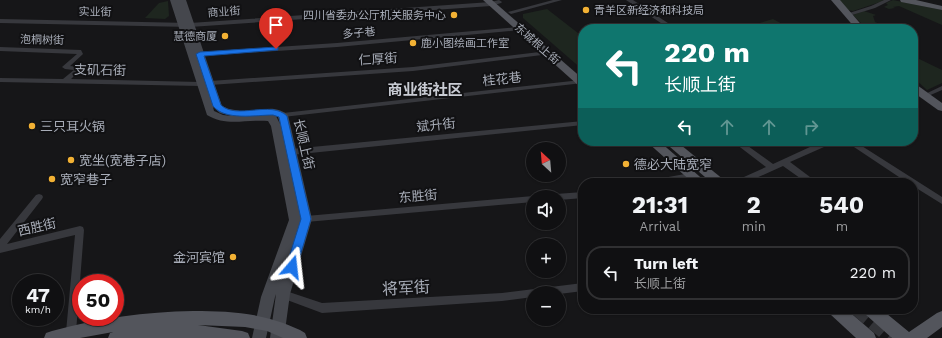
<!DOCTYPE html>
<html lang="en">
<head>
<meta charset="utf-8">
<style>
	:root { --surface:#101012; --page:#1e1e20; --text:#f1f3f6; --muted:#9c9d9f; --line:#303032 }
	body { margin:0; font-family:"Work Sans","Noto Sans SC",sans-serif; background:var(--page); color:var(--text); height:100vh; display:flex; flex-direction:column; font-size:15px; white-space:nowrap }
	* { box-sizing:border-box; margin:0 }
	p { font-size:13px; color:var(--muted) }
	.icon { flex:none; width:22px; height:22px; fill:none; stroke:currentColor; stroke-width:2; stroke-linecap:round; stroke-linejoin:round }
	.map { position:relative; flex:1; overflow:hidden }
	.sheet { position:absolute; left:578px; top:178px; width:340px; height:136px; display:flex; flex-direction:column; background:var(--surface); border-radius:16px; box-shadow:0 1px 3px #0004,0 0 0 1px var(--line) }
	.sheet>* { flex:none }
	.guide { position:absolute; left:578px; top:24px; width:340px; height:122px; border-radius:16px; box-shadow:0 1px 3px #0004,0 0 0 1px var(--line); background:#0f766e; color:#fff; overflow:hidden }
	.needle { width:26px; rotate:334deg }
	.tools { position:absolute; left:526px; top:142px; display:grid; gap:8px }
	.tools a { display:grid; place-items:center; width:40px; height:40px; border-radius:50%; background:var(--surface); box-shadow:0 1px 3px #0004,0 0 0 1px var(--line); font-size:20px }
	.speed { position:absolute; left:12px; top:274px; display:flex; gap:8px; font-size:20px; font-weight:700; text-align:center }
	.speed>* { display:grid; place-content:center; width:52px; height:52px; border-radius:50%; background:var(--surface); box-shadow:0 1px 3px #0004,0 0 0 1px var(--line); line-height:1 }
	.speed small { font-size:10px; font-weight:400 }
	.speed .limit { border:6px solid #d22; background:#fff; color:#111 }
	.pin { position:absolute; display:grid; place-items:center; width:34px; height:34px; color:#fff; margin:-41px -17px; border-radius:50% 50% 50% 0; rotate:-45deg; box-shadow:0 0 4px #0007 }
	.pin .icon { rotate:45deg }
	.me { position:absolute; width:44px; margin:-22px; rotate:17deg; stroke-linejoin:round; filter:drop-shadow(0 0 3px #0008) }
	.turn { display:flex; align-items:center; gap:14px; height:84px; padding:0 20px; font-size:18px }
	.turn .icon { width:52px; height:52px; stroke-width:2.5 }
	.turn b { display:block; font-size:28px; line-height:34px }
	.lanes { display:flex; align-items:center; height:38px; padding:0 20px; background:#0003; justify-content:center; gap:20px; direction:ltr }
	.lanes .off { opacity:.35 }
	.eta { display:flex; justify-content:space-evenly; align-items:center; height:68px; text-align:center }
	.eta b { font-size:24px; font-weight:700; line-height:28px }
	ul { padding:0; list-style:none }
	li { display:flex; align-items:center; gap:12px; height:54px; margin:0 8px 6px; padding:0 12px; border:2px solid var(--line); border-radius:16px }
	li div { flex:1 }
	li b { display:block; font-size:15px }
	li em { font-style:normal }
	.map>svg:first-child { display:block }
	.green { fill:#1e261f }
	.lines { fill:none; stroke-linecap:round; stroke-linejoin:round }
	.primary-tunnel { stroke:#333438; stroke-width:14; stroke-dasharray:14 7; stroke-linecap:butt }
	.minor { fill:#37383d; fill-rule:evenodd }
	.tertiary { fill:#37383d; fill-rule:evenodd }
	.secondary { fill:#45474d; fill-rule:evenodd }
	.primary { fill:#53555c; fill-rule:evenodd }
	.route { fill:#1a73e8; stroke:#114b97 }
	.poi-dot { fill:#f2b134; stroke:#111113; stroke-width:1.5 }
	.labels { text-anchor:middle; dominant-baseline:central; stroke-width:4; stroke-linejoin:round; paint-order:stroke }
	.far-poi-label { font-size:11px; fill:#a8adb8; stroke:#111113; text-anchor:start }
	.far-street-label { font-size:11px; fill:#a8adb8; stroke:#111113 }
	.street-label { font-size:13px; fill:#a8adb8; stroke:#111113 }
	.poi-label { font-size:13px; fill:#a8adb8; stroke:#111113; text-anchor:start }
	.quarter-label { font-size:15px; font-weight:bold; fill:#c9ccd4; stroke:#111113 }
	.near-street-label { font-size:16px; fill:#a8adb8; stroke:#111113 }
</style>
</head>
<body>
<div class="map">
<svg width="942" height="338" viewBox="0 0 942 338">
	<rect width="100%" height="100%" fill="#161618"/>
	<g class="green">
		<polygon points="837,0 882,0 883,1 853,11 848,10"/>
		<polygon points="893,0 942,10 942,25 899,6 893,7 895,8 889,9 884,7 888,5 886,3"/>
		<polygon points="168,1 169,16 165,19 145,18 159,3"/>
		<polygon points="547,9 583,37 583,70 523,18 523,14"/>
		<polygon points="864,11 876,15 873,16 875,22 891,29 867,29 853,15"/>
		<path d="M 773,19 L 786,26 C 775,30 759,32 749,26 Z"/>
		<polygon points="913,56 942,70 942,83 927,90 913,77"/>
	</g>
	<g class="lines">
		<polyline class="primary-tunnel" points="857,309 891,338"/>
		<g class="minor">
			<polygon points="499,0 502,2 501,3 491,6 190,27 187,25 190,23 491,2"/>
			<polygon points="553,0 562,0 511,14 508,12"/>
			<polygon points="626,0 633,0 677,29 670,29"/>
			<polygon points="884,0 891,0 875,8 849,16 846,14 871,6"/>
			<polygon points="519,27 521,28 521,30 337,47 200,56 197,54 200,52 337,43"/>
			<polygon points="0,47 81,50 83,54 70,66 78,67 80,70 71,79 200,82 203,84 200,86 0,82 0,78 63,79 74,70 65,69 62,67 77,54 0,51"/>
			<polygon points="548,51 551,53 550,54 413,71 210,85 207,83 210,81 413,67"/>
			<polygon points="581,80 583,81 583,83 283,117 279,115 283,113"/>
			<polygon points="942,86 942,90 926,97 924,98 921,96"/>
			<polygon points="583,121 583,125 291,155 287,152 291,149"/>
			<polygon points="732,141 741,141 773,164 823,141 834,141 833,143 790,162 814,180 815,183 807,183 783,166 745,183 734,183 735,181 766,167"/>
			<polygon points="845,141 854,141 942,197 942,204 913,186 913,183 908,183"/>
			<polygon points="685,174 688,175 689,177 688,179 668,183 648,183 649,181 652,180"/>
			<polygon points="583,192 583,198 559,200 559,197 552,197 553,195 556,194"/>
			<polygon points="39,194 42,195 43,197 42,199 7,244 80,226 83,227 84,230 76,332 75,335 71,337 67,335 66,332 75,235 0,253 0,239 36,195"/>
			<polygon points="533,196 536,197 533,197 533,202 306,222 303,221 302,219 303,217 306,216"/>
			<polygon points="583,283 583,291 559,294 559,293 533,293 533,297 502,301 322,313 279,297 278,294 279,291 283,290 322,303 502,293"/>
		</g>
		<polygon class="tertiary" points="0,19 190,23 194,25 190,27 0,23"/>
		<path class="secondary" d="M 170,0 L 178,0 L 198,63 L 178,0 L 186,0 L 222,106 L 229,109 L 241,111 L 243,113 L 239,116 L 262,114 L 260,112 C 266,106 282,109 288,115 L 312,219 L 290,294 L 284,338 L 270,338 L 276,294 L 280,282 L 275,297 L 266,338 L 252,338 L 261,297 L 289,220 L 271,126 L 268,121 C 247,119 226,127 207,115 ZM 213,107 L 220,113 L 232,116 L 223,115 L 214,111 ZM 276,116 L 278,117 L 280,124 Z"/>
		<g class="primary">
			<polygon points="483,0 492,0 583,79 583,87 579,86"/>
			<polygon points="831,0 840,0 865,29 856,29"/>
			<polygon points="900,0 916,0 942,6 942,10 901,2"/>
			<polygon points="913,84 917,85 942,103 942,111 938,110 913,92"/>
			<polygon points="646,141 659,141 707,183 693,183"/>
			<polygon points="663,141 676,141 724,180 726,183 712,183"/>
			<polygon points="827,309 846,309 874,333 876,338 856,338 830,314"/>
			<polygon points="862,309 881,309 909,332 937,313 942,311 942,327 927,338 892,338 865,314"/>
			<path d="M 193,311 C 232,311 264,313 300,330 L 305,333 L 307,338 L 283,338 L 267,331 L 245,327 L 198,325 L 242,331 L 248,333 L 250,338 L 108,338 L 110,333 L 113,332 L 80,338 L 44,338 L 46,333 L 52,331 C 99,318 145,312 193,311 Z"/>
		</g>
	</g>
	<path class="route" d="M 276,47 L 278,47 L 278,50 L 204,56 L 221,105 C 236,120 271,100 287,116 L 311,219 L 297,267 L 296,270 L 292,271 L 288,270 L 286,267 L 301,219 L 279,117 L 273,115 C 256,115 225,121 213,106 L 196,54 L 200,52 Z"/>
	<g class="poi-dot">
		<circle cx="586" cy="10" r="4"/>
		<circle cx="454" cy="15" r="4"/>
		<circle cx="225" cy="36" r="4"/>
		<circle cx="413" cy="43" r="4"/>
		<circle cx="32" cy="126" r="4"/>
		<circle cx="71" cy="160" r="4"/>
		<circle cx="626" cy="164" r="4"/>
		<circle cx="52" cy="179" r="4"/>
		<circle cx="233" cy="257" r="4"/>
	</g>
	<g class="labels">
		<g class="far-poi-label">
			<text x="594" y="10">青羊区新经济和科技局</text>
			<text x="446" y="15" text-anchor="end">四川省委办公厅机关服务中心</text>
			<text x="217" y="36" text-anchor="end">慧德商厦</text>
			<text x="421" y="43">鹿小图绘画工作室</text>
		</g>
		<g class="far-street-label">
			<text transform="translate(95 12) rotate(1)">实业街</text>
			<text transform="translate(224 12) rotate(-4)">商业街</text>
			<text transform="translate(359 33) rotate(-5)">多子巷</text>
			<text transform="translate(42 40) rotate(1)">泡桐树街</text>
			<text transform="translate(537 44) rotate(41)">东城根上街</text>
		</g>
		<g class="street-label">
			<text transform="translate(378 59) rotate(-4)">仁厚街</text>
			<text transform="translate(100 70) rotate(1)">支矶石街</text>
			<text transform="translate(502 79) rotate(-6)">桂花巷</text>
			<text transform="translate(436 125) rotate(-6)">斌升街</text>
			<text transform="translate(304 144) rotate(77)">长顺上街</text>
			<text transform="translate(418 196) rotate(-5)">东胜街</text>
			<text transform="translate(37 227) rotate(-13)">西胜街</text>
		</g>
		<g class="poi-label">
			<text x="40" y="126">三只耳火锅</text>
			<text x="79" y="160">宽坐(宽巷子店)</text>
			<text x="634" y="164">德必大陆宽窄</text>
			<text x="60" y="179">宽窄巷子</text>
			<text x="225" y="257" text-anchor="end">金河宾馆</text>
		</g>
		<g class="quarter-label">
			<text x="425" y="90">商业街社区</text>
		</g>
		<g class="near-street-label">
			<text transform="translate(406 288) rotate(-3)">将军街</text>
		</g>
	</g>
</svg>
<div class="tools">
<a><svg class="needle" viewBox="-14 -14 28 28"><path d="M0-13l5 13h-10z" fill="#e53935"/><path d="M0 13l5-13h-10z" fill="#9c9d9f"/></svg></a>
<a><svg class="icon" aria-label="sound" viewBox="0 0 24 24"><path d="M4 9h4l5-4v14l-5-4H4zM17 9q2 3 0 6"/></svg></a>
<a>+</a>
<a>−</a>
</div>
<div class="speed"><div>47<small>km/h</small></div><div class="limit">50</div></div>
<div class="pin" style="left:276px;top:49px;background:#d93025"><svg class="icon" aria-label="arrive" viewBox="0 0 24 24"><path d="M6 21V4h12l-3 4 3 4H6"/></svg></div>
<svg class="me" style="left:292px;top:267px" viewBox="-20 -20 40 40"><path d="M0-17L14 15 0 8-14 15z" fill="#1a73e8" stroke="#fff" stroke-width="4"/></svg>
<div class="guide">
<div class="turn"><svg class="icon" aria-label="left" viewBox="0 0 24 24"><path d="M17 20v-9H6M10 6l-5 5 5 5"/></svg><div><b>220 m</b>长顺上街</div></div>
<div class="lanes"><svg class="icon" aria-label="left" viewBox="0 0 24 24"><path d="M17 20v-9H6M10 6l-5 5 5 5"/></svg><svg class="icon off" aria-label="ahead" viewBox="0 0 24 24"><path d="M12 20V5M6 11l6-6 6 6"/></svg><svg class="icon off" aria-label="ahead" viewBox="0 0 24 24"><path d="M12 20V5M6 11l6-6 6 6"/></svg><svg class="icon off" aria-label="right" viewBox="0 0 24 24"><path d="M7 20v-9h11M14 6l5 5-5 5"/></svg></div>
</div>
<section class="sheet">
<div class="eta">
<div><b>21:31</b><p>Arrival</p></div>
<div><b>2</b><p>min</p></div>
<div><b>540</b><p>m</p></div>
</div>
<ul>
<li><svg class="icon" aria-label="left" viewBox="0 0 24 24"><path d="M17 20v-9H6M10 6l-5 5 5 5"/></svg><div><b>Turn left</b><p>长顺上街</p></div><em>220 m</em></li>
</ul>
</section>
</div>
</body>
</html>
